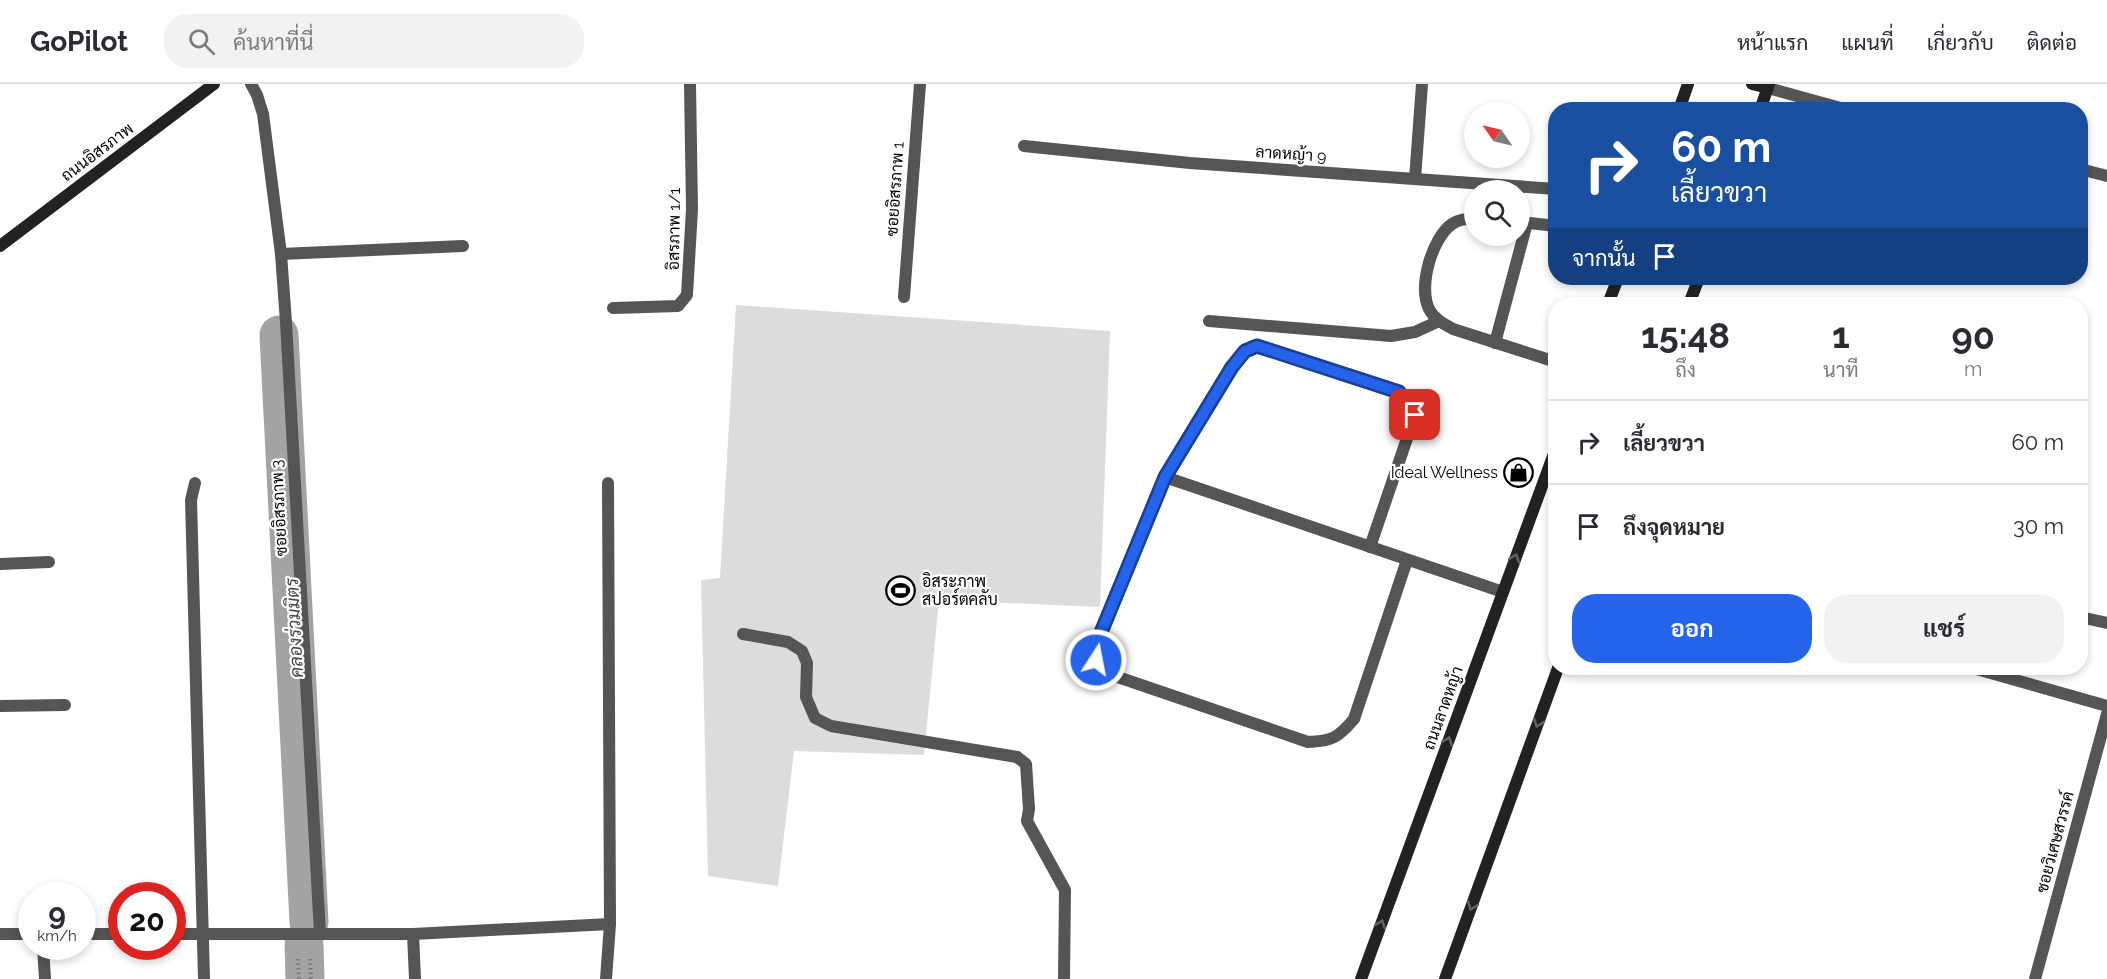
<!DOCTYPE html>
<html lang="th">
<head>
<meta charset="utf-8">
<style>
	:root { --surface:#fff; --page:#f2f2f3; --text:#2b2b33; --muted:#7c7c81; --line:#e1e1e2; --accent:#2563eb }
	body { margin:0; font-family:Raleway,Sarabun,sans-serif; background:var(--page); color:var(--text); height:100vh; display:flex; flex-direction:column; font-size:22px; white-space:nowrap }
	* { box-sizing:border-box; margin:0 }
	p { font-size:20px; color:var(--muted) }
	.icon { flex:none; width:33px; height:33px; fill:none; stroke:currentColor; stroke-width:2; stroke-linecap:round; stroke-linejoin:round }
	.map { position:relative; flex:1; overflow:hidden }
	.side { position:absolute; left:1548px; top:213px; width:540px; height:378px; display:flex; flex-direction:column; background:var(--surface); border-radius:24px; box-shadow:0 3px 9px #0003 }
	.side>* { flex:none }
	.banner { position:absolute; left:1548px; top:18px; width:540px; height:183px; border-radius:24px; box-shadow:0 3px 9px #0003; background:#1a4fa0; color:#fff; overflow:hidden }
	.needle { width:39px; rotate:304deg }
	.buttons { position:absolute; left:1464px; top:18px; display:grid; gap:12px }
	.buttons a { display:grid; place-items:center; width:66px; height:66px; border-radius:50%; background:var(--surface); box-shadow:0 3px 9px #0003; font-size:30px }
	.speed { position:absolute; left:18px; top:798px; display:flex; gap:12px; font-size:30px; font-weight:700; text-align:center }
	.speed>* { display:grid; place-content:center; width:78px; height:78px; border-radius:50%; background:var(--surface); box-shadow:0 3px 9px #0003; line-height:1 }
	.speed small { font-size:15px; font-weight:400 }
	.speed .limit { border:9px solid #d22; background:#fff; color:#111 }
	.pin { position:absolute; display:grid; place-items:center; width:51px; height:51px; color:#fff; margin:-26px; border-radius:12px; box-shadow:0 3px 9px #0006 }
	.me { position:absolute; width:66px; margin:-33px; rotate:11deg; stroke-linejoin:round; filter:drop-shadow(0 0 4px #0008) }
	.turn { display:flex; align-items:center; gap:21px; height:126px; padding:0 24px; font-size:27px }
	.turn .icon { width:78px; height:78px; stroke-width:2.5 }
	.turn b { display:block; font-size:42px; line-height:51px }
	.then { display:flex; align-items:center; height:57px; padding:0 24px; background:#0003; gap:12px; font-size:22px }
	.eta { display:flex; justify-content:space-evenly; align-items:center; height:102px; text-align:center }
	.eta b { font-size:36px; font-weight:700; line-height:42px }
	.primary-button { display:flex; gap:12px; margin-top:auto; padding:12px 24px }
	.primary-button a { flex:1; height:69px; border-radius:24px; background:var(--accent); color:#fff; font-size:24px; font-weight:700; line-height:69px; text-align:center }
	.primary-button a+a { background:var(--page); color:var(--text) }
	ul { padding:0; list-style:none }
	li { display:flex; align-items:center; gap:18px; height:84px; padding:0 24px; border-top:2px solid var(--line) }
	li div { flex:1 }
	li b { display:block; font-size:22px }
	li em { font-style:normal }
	header { display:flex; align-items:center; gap:36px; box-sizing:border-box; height:84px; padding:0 30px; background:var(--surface); border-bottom:2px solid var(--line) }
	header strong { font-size:28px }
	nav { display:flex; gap:33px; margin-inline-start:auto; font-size:21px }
	.search { width:420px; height:54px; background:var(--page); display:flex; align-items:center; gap:15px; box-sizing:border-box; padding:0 21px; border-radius:24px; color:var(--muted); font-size:22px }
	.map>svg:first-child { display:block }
	.green { fill:#dcdcdc }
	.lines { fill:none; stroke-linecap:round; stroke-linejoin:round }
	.canal { stroke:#a3a3a3; stroke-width:39 }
	.path { stroke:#777; stroke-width:4; stroke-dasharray:1.5 3; stroke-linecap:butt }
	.service { stroke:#555; stroke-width:12 }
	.minor { stroke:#555; stroke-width:12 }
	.secondary { stroke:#222; stroke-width:12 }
	.oneway { stroke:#646464 }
	.route-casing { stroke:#184099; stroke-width:15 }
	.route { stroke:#2563eb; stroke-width:10 }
	.labels { text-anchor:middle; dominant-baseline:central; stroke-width:4.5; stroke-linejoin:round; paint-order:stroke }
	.street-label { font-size:16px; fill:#000; stroke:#fff }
	.poi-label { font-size:16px; fill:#000; stroke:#fff; text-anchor:end }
	.water-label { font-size:18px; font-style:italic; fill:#444; stroke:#fff }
</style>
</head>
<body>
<header>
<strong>GoPilot</strong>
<div class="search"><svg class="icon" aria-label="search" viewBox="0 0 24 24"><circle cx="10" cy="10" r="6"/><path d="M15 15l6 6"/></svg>ค้นหาที่นี่</div>
<nav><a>หน้าแรก</a><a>แผนที่</a><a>เกี่ยวกับ</a><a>ติดต่อ</a></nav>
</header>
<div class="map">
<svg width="2107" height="895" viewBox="0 0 2107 895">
	<rect width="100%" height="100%" fill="#fff"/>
	<polygon class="green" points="736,221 1110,247 1100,523 939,516 924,671 794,667 778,802 708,792 701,496 720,494"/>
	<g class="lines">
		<g class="canal">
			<polyline points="279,251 309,838"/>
			<polyline points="304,861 305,895"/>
		</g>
		<g class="path">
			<polyline points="298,875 299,895"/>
			<polyline points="310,875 311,895"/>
		</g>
		<g class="service">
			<path d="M 1474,135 C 1466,135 1459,135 1452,140 C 1432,154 1418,202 1429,225 C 1434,235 1444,240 1453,245 L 1556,278"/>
			<polyline points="1521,138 1556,142"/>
			<polyline points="1209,237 1391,252 1415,248 1439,237"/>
			<polyline points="1495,259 1527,139"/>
			<polyline points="1165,393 1503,508"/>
			<path d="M 1370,463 L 1415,331 L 1399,307 L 1257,262 L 1245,267 L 1232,283 L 1165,393 L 1096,563 L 1096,576 L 1106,589 L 1308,658 C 1332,657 1338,654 1354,635 L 1407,476"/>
			<polyline points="0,480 49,478"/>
			<polyline points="2080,533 2107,539"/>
			<polyline points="743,550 788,558 802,567 807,579 806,613 815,634 831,642 1017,673"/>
			<polyline points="0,622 65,621"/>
		</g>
		<g class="minor">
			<polyline points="251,0 257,11 263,30 281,170 286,238 320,849"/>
			<polyline points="1768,4 1848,26"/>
			<polyline points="1024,62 1190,79 1556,105"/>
			<polyline points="2080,85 2107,92"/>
			<polyline points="1415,95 1422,0"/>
			<polyline points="281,170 463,162"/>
			<polyline points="904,213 920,0"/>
			<polyline points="613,224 678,222 687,211 692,125 690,0"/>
			<polyline points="195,399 191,416 204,895"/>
			<polyline points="1973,584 2107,622"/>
			<polyline points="1017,673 1026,680 1029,725 1027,737 1065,806 1064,895"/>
			<polyline points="0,850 32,850"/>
			<polyline points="82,850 122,850"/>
			<polyline points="172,850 413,850 610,840"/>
			<polyline points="413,850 415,895"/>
			<polyline points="43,862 45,895"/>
			<polyline points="606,895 610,840 608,399"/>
			<polyline points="2035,895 2107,630"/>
		</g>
		<g class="secondary">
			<polyline points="1752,0 1768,4"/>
			<polyline points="1679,26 1688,0"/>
			<polyline points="1760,26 1769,0"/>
			<polyline points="0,162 214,0"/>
			<polyline points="1608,220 1618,194"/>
			<polyline points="1689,220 1699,194"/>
			<polyline points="1361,895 1556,364"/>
			<polyline points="1445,895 1558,584"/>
		</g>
	</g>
	<defs><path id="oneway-chevron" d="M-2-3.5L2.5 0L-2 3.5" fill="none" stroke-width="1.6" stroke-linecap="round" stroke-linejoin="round" transform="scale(1.5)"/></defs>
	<g class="oneway">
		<use href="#oneway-chevron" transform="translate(1515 474) rotate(-70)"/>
		<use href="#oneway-chevron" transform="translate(1538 639) rotate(110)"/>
		<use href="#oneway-chevron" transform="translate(1448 657) rotate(-70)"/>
		<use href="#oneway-chevron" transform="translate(1472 822) rotate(110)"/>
		<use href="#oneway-chevron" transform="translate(1381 840) rotate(-70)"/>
	</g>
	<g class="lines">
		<defs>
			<polyline id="route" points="1096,576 1095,563 1165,393 1232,283 1245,267 1257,262 1399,308 1415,331"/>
		</defs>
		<use href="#route" class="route-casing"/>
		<use href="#route" class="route"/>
	</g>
	<defs>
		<symbol id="shop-ring" viewBox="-11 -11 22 22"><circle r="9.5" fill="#fff" stroke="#000" stroke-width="1.5"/><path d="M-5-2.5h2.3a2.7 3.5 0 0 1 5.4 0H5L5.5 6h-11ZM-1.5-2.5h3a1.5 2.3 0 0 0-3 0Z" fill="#000"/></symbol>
		<symbol id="stadium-ring" viewBox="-11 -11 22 22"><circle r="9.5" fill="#fff" stroke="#000" stroke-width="1.5"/><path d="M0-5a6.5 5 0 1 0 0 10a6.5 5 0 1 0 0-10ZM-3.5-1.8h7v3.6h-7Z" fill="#000"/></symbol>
	</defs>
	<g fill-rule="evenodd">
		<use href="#shop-ring" x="1502" y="372" width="33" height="33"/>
		<use href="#stadium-ring" x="884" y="490" width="33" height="33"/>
	</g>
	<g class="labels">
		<g class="street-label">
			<text transform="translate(97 68) rotate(-37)">ถนนอิสรภาพ</text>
			<text transform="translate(1291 70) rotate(4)">ลาดหญ้า 9</text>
			<text transform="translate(895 105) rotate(-86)">ซอยอิสรภาพ 1</text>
			<text transform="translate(674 145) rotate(-89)">อิสรภาพ 1/1</text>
			<text transform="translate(279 424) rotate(-93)">ซอยอิสรภาพ 3</text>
			<text transform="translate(1443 624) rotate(-70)">ถนนลาดหญ้า</text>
			<text transform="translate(2055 758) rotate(-75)">ซอยวิเศษสวรรค์</text>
		</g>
		<g class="poi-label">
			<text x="1498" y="388">Ideal Wellness</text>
			<text x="922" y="497" text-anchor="start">อิสระภาพ<tspan x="922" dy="18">สปอร์ตคลับ</tspan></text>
		</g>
		<g class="water-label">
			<text transform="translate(294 544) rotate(-93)">คลองร่วมมิตร</text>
		</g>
	</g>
</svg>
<div class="buttons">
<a><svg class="needle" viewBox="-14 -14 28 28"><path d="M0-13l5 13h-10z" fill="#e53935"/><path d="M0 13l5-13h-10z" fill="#7c7c81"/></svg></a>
<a><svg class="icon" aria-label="search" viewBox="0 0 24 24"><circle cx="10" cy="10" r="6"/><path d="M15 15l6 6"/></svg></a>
</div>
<div class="speed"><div>9<small>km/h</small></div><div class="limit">20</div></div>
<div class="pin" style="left:1415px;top:331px;background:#d93025"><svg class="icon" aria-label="arrive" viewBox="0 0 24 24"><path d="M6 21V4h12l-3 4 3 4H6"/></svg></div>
<svg class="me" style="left:1096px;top:576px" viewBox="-20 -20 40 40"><circle r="17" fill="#2563eb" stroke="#fff" stroke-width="3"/><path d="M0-11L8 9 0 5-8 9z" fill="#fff"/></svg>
<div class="banner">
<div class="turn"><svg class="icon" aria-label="right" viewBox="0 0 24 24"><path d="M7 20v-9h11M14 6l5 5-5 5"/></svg><div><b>60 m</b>เลี้ยวขวา</div></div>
<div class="then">จากนั้น<svg class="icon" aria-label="arrive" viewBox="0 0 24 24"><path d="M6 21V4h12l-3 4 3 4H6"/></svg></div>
</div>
<section class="side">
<div class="eta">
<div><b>15:48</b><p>ถึง</p></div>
<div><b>1</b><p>นาที</p></div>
<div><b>90</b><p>m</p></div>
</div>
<ul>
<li><svg class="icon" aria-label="right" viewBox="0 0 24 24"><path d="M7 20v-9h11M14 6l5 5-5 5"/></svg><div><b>เลี้ยวขวา</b></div><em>60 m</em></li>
<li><svg class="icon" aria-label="arrive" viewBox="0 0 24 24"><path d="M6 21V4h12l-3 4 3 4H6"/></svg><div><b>ถึงจุดหมาย</b></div><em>30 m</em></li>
</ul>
<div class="primary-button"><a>ออก</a><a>แชร์</a></div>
</section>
</div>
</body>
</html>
